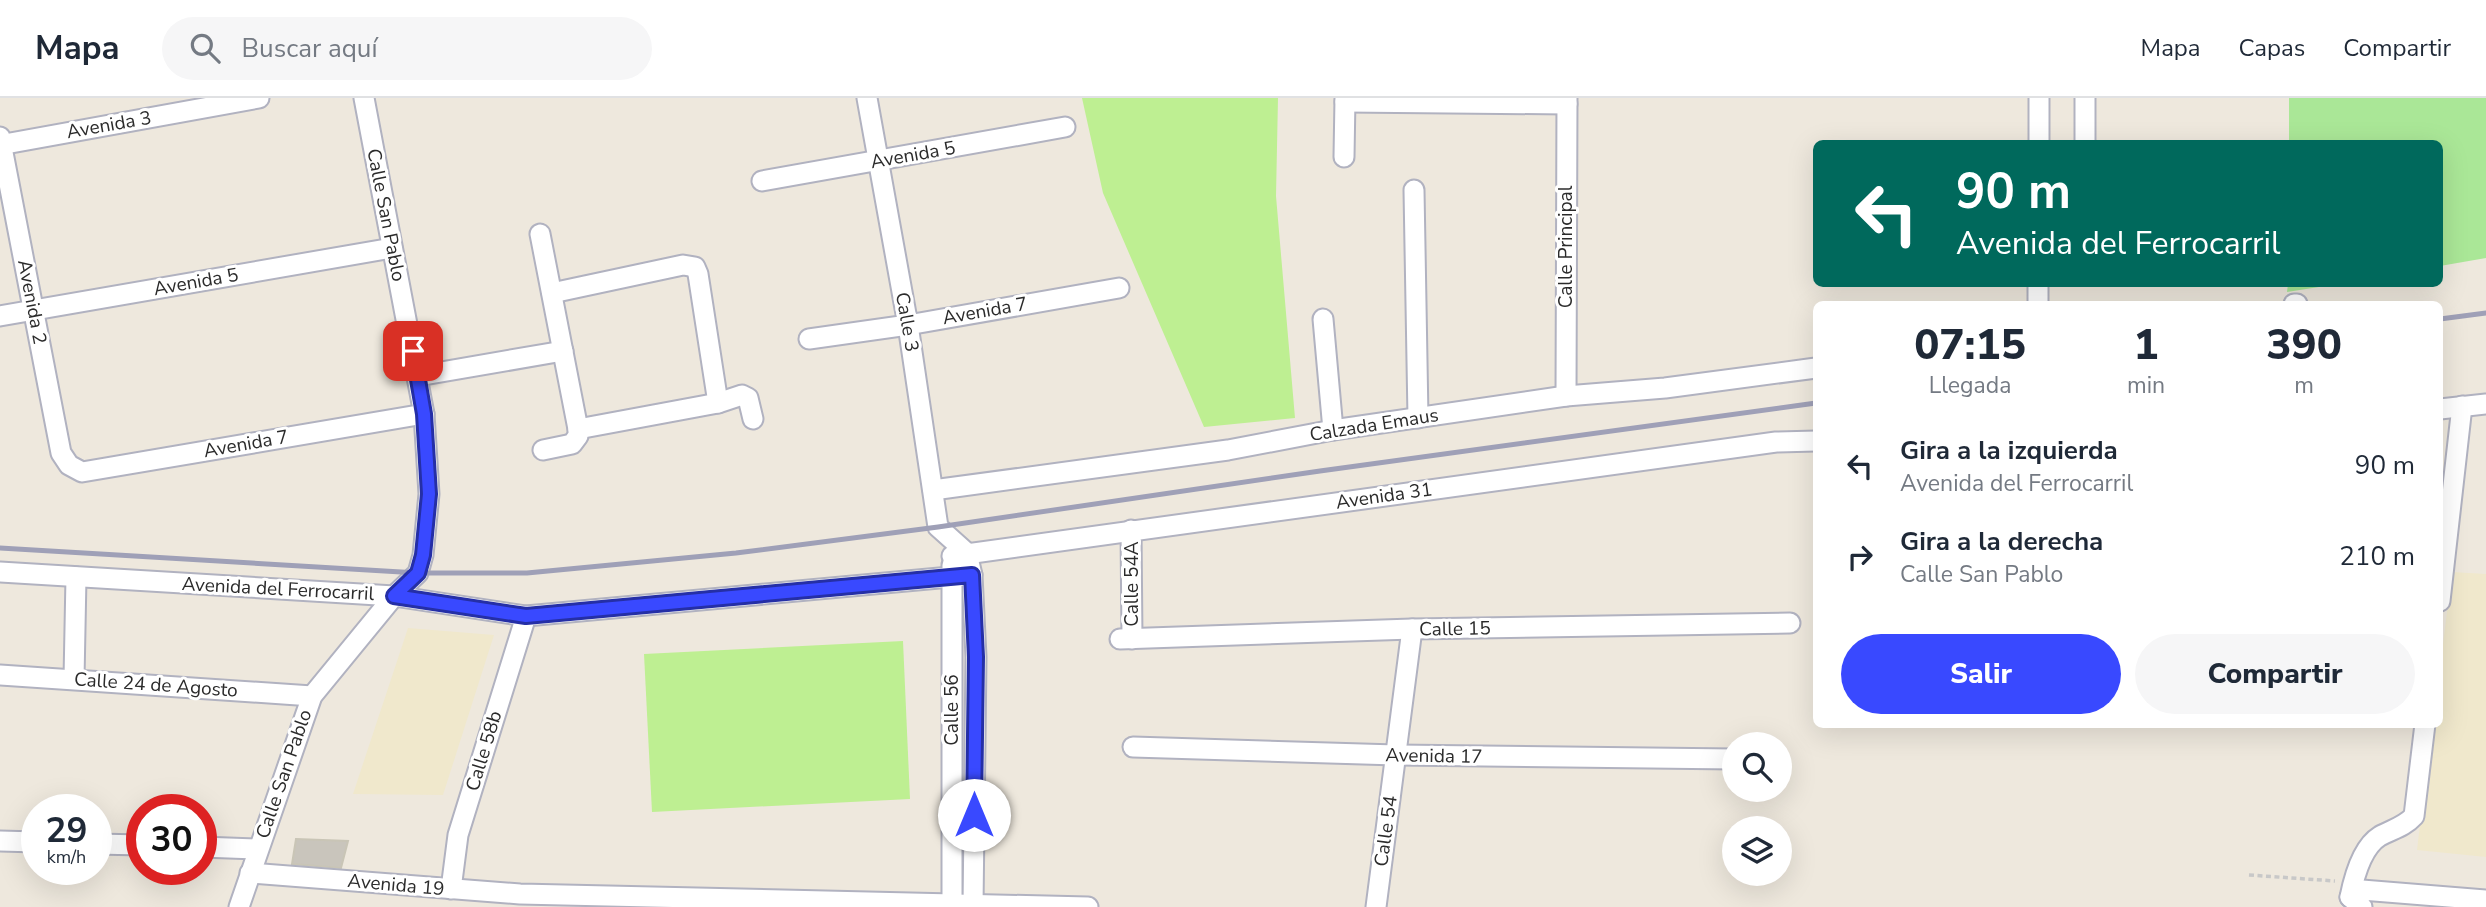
<!DOCTYPE html>
<html lang="es">
<head>
<meta charset="utf-8">
<style>
	:root { --surface:#fff; --page:#f6f6f7; --text:#1f2937; --muted:#747a83; --line:#e0e1e3; --accent:#3949ff }
	body { margin:0; font-family:"Nunito Sans",sans-serif; background:var(--page); color:var(--text); height:100vh; display:flex; flex-direction:column; font-size:26px; white-space:nowrap }
	* { box-sizing:border-box; margin:0 }
	p { font-size:23px; color:var(--muted) }
	.icon { flex:none; width:38px; height:38px; fill:none; stroke:currentColor; stroke-width:2; stroke-linecap:round; stroke-linejoin:round }
	.map { position:relative; flex:1; overflow:hidden }
	.sheet { position:absolute; left:1813px; top:203px; width:630px; height:427px; display:flex; flex-direction:column; background:var(--surface); border-radius:10px; box-shadow:0 7px 28px #0002 }
	.sheet>* { flex:none }
	.banner { position:absolute; left:1813px; top:42px; width:630px; height:147px; border-radius:10px; box-shadow:0 7px 28px #0002; background:#00695c; color:#fff; overflow:hidden }
	.controls { position:absolute; left:1722px; top:634px; display:grid; gap:14px }
	.controls a { display:grid; place-items:center; width:70px; height:70px; border-radius:50%; background:var(--surface); box-shadow:0 7px 28px #0002; font-size:35px }
	.speed { position:absolute; left:21px; top:696px; display:flex; gap:14px; font-size:35px; font-weight:700; text-align:center }
	.speed>* { display:grid; place-content:center; width:91px; height:91px; border-radius:50%; background:var(--surface); box-shadow:0 7px 28px #0002; line-height:1 }
	.speed small { font-size:18px; font-weight:400 }
	.speed .limit { border:10px solid #d22; background:#fff; color:#111 }
	.pin { position:absolute; display:grid; place-items:center; width:60px; height:60px; color:#fff; margin:-30px; border-radius:14px; box-shadow:0 4px 10px #0006 }
	.me { position:absolute; width:77px; margin:-38px; rotate:0deg; stroke-linejoin:round; filter:drop-shadow(0 0 5px #0008) }
	.turn { display:flex; align-items:center; gap:24px; height:147px; padding:0 28px; font-size:32px }
	.turn .icon { width:91px; height:91px; stroke-width:2.5 }
	.turn b { display:block; font-size:49px; line-height:60px }
	.eta { display:flex; justify-content:space-evenly; align-items:center; height:119px; text-align:center }
	.eta b { font-size:42px; font-weight:800; line-height:49px }
	.action { display:flex; gap:14px; margin-top:auto; padding:14px 28px }
	.action a { flex:1; height:80px; border-radius:42px; background:var(--accent); color:#fff; font-size:28px; font-weight:800; line-height:80px; text-align:center }
	.action a+a { background:var(--page); color:var(--text) }
	ul { padding:0; list-style:none }
	li { display:flex; align-items:center; gap:21px; height:91px; padding:0 28px }
	li div { flex:1 }
	li b { display:block; font-size:26px }
	li em { font-style:normal }
	header { display:flex; align-items:center; gap:42px; box-sizing:border-box; height:98px; padding:0 35px; background:var(--surface); border-bottom:2px solid var(--line) }
	header strong { font-size:33px }
	nav { display:flex; gap:38px; margin-inline-start:auto; font-size:24px }
	.search { width:490px; height:63px; background:var(--page); display:flex; align-items:center; gap:18px; box-sizing:border-box; padding:0 24px; border-radius:38px; color:var(--muted); font-size:26px }
	.map>svg:first-child { display:block }
	.education { fill:#f0e8cc }
	.green { fill:#aae797 }
	.pitch { fill:#beef92 }
	.building { fill:#c9c5bc; stroke:#c9c5b6; stroke-width:2 }
	.lines { fill:none; stroke-linecap:round; stroke-linejoin:round }
	.minor-casing { stroke:#b1b2c0; stroke-width:23 }
	.path { stroke:#c8c8c8; stroke-width:3.5; stroke-dasharray:5 3.5; stroke-linecap:butt }
	.minor { stroke:#fff; stroke-width:19 }
	.rail { stroke:#9fa0b7; stroke-width:5 }
	.route-casing { stroke:#252fa6; stroke-width:18 }
	.route { stroke:#3949ff; stroke-width:12 }
	.labels { text-anchor:middle; dominant-baseline:central; stroke-width:6; stroke-linejoin:round; paint-order:stroke }
	.street-label { font-size:19px; fill:#2b2b2b; stroke:#fff }
</style>
</head>
<body>
<header>
<strong>Mapa</strong>
<div class="search"><svg class="icon" aria-label="search" viewBox="0 0 24 24"><circle cx="10" cy="10" r="6"/><path d="M15 15l6 6"/></svg>Buscar aquí</div>
<nav><a>Mapa</a><a>Capas</a><a>Compartir</a></nav>
</header>
<div class="map">
<svg width="2486" height="809" viewBox="0 0 2486 809">
	<rect width="100%" height="100%" fill="#eee8dd"/>
	<g class="education">
		<polygon points="2452,474 2486,476 2486,759 2417,752 2432,627 2440,626 2440,570"/>
		<polygon points="408,530 494,537 443,697 353,696"/>
	</g>
	<g class="green">
		<polygon points="2289,0 2486,0 2486,160 2440,168 2440,46 2289,45"/>
		<polygon points="2288,186 2338,186 2287,194"/>
	</g>
	<g class="pitch">
		<polygon points="1082,0 1278,0 1276,98 1295,320 1204,329 1103,95"/>
		<polygon points="903,543 910,701 652,714 644,556"/>
	</g>
	<polygon class="building" points="296,741 348,743 341,770 292,766"/>
	<g class="lines">
		<defs>
			<g id="minor">
				<polyline points="867,0 908,227 938,429 967,455 972,477 976,559 973,809"/>
				<polyline points="1345,4 1567,6"/>
				<polyline points="0,39 61,355 69,367 82,374 424,316"/>
				<polyline points="2039,46 2039,0"/>
				<polyline points="2085,46 2085,0"/>
				<polyline points="0,47 259,0"/>
				<polyline points="1344,59 1345,0"/>
				<polyline points="762,83 1065,29"/>
				<polyline points="1414,92 1418,320"/>
				<polyline points="540,136 578,331 578,338 572,346 543,352"/>
				<polyline points="2038,186 2038,206"/>
				<polyline points="552,195 683,167 695,169 698,176 718,305"/>
				<polyline points="2294,206 2297,206"/>
				<polyline points="0,218 392,150"/>
				<polyline points="1323,221 1333,332"/>
				<polyline points="809,241 908,227 1119,190"/>
				<polyline points="418,278 563,253"/>
				<polyline points="1566,298 1567,0"/>
				<polyline points="2440,311 2486,306"/>
				<polyline points="578,331 718,305 742,297 748,300 753,321"/>
				<polyline points="933,392 1228,352 1333,332 1566,298 1665,290 1816,270"/>
				<polyline points="1131,432 1132,541"/>
				<polyline points="952,458 1776,344 1816,343"/>
				<polyline points="952,467 952,809"/>
				<polyline points="0,474 394,498 526,518 972,477"/>
				<polyline points="2440,503 2462,308"/>
				<polyline points="1120,541 1412,531 1790,525"/>
				<polyline points="0,577 312,598"/>
				<polyline points="74,581 76,479"/>
				<polyline points="1133,649 1396,657 1734,661"/>
				<polyline points="0,743 37,744"/>
				<polyline points="96,746 142,747"/>
				<polyline points="201,749 258,751"/>
				<polyline points="250,775 520,796 1088,809"/>
				<polyline points="451,791 458,737 526,518"/>
				<path d="M 2350,799 C 2354,779 2362,749 2380,738 C 2393,731 2404,729 2414,718 L 2425,626"/>
				<polyline points="239,809 312,598 394,498 418,475 423,457 429,396 424,316 364,0"/>
				<polyline points="1376,809 1412,531"/>
				<polyline points="2362,809 2350,799 2362,792 2486,802"/>
			</g>
		</defs>
		<use href="#minor" class="minor-casing"/>
		<polyline class="path" points="2249,777 2335,783"/>
		<use href="#minor" class="minor"/>
		<g class="rail">
			<polyline points="2440,221 2486,215"/>
			<polyline points="0,450 418,475 527,475 736,455 938,429 1320,373 1816,305"/>
		</g>
	</g>
	<g class="lines">
		<defs>
			<polyline id="route" points="413,253 424,316 429,396 423,457 418,475 394,498 526,518 972,477 976,559 974,717"/>
		</defs>
		<use href="#route" class="route-casing"/>
		<use href="#route" class="route"/>
	</g>
	<g class="labels">
		<g class="street-label">
			<text transform="translate(109 27) rotate(-10)">Avenida 3</text>
			<text transform="translate(913 57) rotate(-10)">Avenida 5</text>
			<text transform="translate(386 117) rotate(79)">Calle San Pablo</text>
			<text transform="translate(1566 149) rotate(-90)">Calle Principal</text>
			<text transform="translate(196 184) rotate(-10)">Avenida 5</text>
			<text transform="translate(32 204) rotate(79)">Avenida 2</text>
			<text transform="translate(985 213) rotate(-10)">Avenida 7</text>
			<text transform="translate(907 224) rotate(80)">Calle 3</text>
			<text transform="translate(1374 327) rotate(-9)">Calzada Emaus</text>
			<text transform="translate(246 346) rotate(-10)">Avenida 7</text>
			<text transform="translate(1384 398) rotate(-8)">Avenida 31</text>
			<text transform="translate(1132 486) rotate(-90)">Calle 54A</text>
			<text transform="translate(278 491) rotate(3)">Avenida del Ferrocarril</text>
			<text transform="translate(1455 531) rotate(-1)">Calle 15</text>
			<text transform="translate(156 587) rotate(4)">Calle 24 de Agosto</text>
			<text transform="translate(952 612) rotate(-90)">Calle 56</text>
			<text transform="translate(484 653) rotate(-73)">Calle 58b</text>
			<text transform="translate(1434 658) rotate(1)">Avenida 17</text>
			<text transform="translate(284 676) rotate(-71)">Calle San Pablo</text>
			<text transform="translate(1386 733) rotate(-82)">Calle 54</text>
			<text transform="translate(396 787) rotate(5)">Avenida 19</text>
		</g>
	</g>
</svg>
<div class="controls">
<a><svg class="icon" aria-label="search" viewBox="0 0 24 24"><circle cx="10" cy="10" r="6"/><path d="M15 15l6 6"/></svg></a>
<a><svg class="icon" aria-label="layers" viewBox="0 0 24 24"><path d="M12 4l9 5-9 5-9-5zM3 14l9 5 9-5"/></svg></a>
</div>
<div class="speed"><div>29<small>km/h</small></div><div class="limit">30</div></div>
<div class="pin" style="left:413px;top:253px;background:#d93025"><svg class="icon" aria-label="arrive" viewBox="0 0 24 24"><path d="M6 21V4h12l-3 4 3 4H6"/></svg></div>
<svg class="me" style="left:974px;top:717px" viewBox="-20 -20 40 40"><circle r="19" fill="#fff"/><path d="M0-13L10 11 0 6-10 11z" fill="#3949ff"/></svg>
<div class="banner">
<div class="turn"><svg class="icon" aria-label="left" viewBox="0 0 24 24"><path d="M17 20v-9H6M10 6l-5 5 5 5"/></svg><div><b>90 m</b>Avenida del Ferrocarril</div></div>
</div>
<section class="sheet">
<div class="eta">
<div><b>07:15</b><p>Llegada</p></div>
<div><b>1</b><p>min</p></div>
<div><b>390</b><p>m</p></div>
</div>
<ul>
<li><svg class="icon" aria-label="left" viewBox="0 0 24 24"><path d="M17 20v-9H6M10 6l-5 5 5 5"/></svg><div><b>Gira a la izquierda</b><p>Avenida del Ferrocarril</p></div><em>90 m</em></li>
<li><svg class="icon" aria-label="right" viewBox="0 0 24 24"><path d="M7 20v-9h11M14 6l5 5-5 5"/></svg><div><b>Gira a la derecha</b><p>Calle San Pablo</p></div><em>210 m</em></li>
</ul>
<div class="action"><a>Salir</a><a>Compartir</a></div>
</section>
</div>
</body>
</html>
